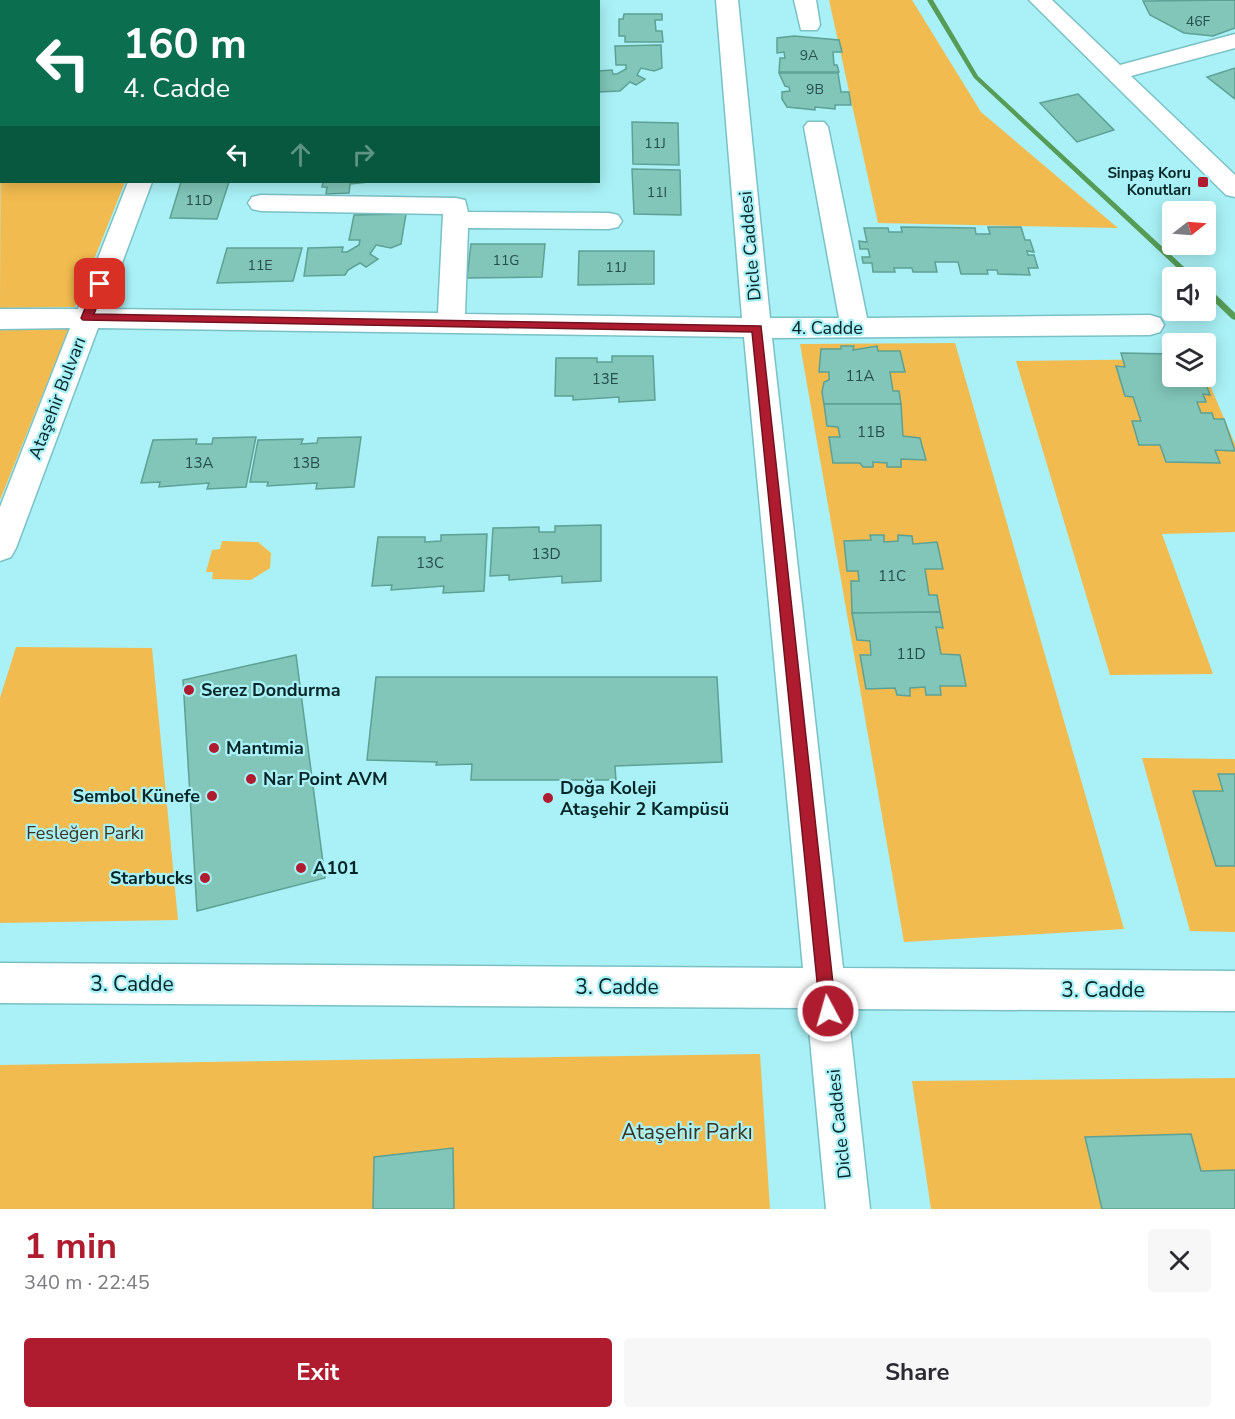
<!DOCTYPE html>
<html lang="en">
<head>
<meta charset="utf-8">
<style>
	:root { --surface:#fff; --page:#f7f7f7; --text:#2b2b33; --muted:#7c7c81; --accent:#af1c2f }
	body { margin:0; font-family:"Nunito Sans",sans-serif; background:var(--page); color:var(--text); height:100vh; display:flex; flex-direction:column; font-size:22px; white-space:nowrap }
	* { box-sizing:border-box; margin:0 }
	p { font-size:20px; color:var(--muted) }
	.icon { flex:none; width:33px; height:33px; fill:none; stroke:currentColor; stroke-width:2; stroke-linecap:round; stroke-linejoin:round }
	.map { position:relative; height:1209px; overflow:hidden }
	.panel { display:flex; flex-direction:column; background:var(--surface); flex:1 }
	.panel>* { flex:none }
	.banner { position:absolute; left:0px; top:0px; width:600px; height:183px; box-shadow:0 3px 15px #0003; background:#0b6e4f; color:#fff; overflow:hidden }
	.needle { width:39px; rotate:73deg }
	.fabs { position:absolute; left:1162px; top:201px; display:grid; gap:12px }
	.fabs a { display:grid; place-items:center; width:54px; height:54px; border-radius:6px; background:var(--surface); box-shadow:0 3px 15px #0003; font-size:30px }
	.pin { position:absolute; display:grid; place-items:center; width:51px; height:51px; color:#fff; margin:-26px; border-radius:12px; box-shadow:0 3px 9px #0006 }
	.me { position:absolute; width:66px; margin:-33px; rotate:354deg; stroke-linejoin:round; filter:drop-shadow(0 0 4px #0008) }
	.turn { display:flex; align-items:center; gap:21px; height:126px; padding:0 24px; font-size:27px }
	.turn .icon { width:78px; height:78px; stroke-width:2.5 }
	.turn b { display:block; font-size:42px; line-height:51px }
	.lanes { display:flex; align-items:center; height:57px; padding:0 24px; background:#0003; justify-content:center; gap:30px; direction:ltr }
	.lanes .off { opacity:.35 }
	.round { display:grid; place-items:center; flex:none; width:63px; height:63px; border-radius:6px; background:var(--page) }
	.head { display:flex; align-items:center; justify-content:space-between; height:102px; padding:0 24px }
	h1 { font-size:36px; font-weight:700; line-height:45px; color:var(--accent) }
	.action { display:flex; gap:12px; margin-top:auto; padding:12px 24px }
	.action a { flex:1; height:69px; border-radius:6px; background:var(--accent); color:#fff; font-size:24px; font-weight:700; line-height:69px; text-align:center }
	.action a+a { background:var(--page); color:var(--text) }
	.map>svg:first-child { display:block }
	.green { fill:#f2bb4f }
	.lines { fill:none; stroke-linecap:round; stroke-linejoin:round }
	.stream { fill:#569c57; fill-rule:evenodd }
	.building { fill:#81c6b9; stroke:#5da195; stroke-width:1.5 }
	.minor-casing { stroke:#7ac1c6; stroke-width:3 }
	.minor { fill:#fff; fill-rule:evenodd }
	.route { fill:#af1c2f; stroke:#72121f; stroke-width:1.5 }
	.poi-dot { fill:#af1c2f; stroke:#a9f1f6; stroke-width:2 }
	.labels { text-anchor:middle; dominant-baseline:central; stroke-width:4.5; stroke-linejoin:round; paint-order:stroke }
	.far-number-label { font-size:14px; fill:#254d4c }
	.far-poi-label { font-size:15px; font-weight:bold; fill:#062527; stroke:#a9f1f6; text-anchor:end }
	.number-label { font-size:15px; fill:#254d4c }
	.street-label { font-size:18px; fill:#062527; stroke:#a9f1f6 }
	.poi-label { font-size:18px; font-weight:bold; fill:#062527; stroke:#a9f1f6; text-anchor:start }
	.park-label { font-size:18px; fill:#3d321d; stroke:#a9f1f6 }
	.near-street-label { font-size:21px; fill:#062527; stroke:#a9f1f6 }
	.near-park-label { font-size:21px; fill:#3d321d; stroke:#a9f1f6 }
</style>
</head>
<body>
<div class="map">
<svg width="1235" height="1209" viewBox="0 0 1235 1209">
	<rect width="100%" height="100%" fill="#a9f1f6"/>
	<g class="green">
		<polygon points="829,0 912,0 981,112 1118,228 878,223"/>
		<polygon points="1,34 2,182 125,182 75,307 0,308"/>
		<polygon points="69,328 0,500 0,330"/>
		<polygon points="955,343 1124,929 904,942 800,344"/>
		<polygon points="1173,359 1173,376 1206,376 1235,444 1235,532 1162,534 1213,674 1110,675 1016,361"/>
		<polygon points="222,541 258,542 271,553 270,568 251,580 212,579 213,572 206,572 212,550 220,549"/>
		<polygon points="16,647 152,648 178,920 0,923 0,698"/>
		<polygon points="1142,758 1235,759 1235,932 1190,931"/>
		<polygon points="760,1054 770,1209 0,1209 0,1065"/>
		<polygon points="1235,1078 1235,1209 931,1209 912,1081"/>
	</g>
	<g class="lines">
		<g class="stream">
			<polygon points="927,0 933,0 978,76 1196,278 1188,278 974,78"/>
			<polygon points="1206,288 1209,288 1235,313 1235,320 1232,319 1206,294"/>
		</g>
	</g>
	<g class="building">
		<polygon points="43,0 128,0 42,2"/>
		<polygon points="323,0 383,0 323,2"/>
		<polygon points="392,0 452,0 392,2"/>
		<polygon points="1235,0 1235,28 1213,36 1184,33 1150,15 1143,1"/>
		<polygon points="624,14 662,14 662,20 655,20 656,31 662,31 663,42 625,42 625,36 619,36 619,19 623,19"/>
		<polygon points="794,36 839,40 842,52 833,52 834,65 837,65 839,72 779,72 780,58 785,58 784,52 777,53 777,38"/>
		<polygon points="661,45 662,68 654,71 641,68 637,75 645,79 636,85 630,82 620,91 598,92 598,71 612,70 613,74 617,74 626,69 626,65 616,65 615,46"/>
		<polygon points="1235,68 1235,99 1207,77"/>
		<polygon points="779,73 838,73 841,92 849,92 851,105 835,105 835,109 815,107 815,110 787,107 782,99 782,92 790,91 789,87 785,86"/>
		<polygon points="1078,94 1114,130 1077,142 1040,103"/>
		<polygon points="632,122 678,123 679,165 633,164"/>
		<polygon points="632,169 680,170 681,215 634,214"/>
		<polygon points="181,182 229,182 217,219 170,218"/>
		<polygon points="323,182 369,182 350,184 349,193 326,194 327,187 322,187"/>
		<polygon points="406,214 401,244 391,248 376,245 370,254 378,259 366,267 360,263 348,270 345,275 304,276 308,248 343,247 342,252 347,252 359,245 360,240 349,240 354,215"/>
		<polygon points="901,227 975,228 976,234 990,234 988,227 1021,227 1025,240 1030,240 1034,252 1027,251 1028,255 1034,255 1038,268 1028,268 1030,275 998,274 997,270 987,270 988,274 961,274 958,262 935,262 937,272 913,272 912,268 894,268 895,272 873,272 872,263 863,263 862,257 870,257 868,249 860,249 859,241 867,242 864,228 888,228 889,232 902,232"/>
		<polygon points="471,244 545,244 542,277 467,278"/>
		<polygon points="227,248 302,248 293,281 217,283"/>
		<polygon points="579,251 654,251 654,284 578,285"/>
		<polygon points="841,346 854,346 853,350 877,346 878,351 900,351 905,372 890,372 893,391 899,391 901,404 824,404 822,392 824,382 829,380 829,372 819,372 821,349 841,349"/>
		<polygon points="1121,353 1173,354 1173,376 1203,376 1210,395 1203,394 1206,402 1197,402 1201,413 1212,413 1214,419 1224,419 1235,451 1215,450 1220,463 1166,462 1160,445 1139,445 1132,421 1141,421 1133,397 1125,396 1116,366 1125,367"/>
		<polygon points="612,356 653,356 655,400 619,402 619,397 573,400 573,396 555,396 556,358 597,358 597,362 612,362"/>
		<polygon points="824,404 901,404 903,436 920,438 926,460 901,459 901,467 887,467 887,463 873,462 873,467 863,467 860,463 833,463 829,437 840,437 838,427 827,426"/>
		<polygon points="256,437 246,487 207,489 209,483 159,487 160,482 141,483 153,440 197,439 196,444 212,444 213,438"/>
		<polygon points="361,437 354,487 316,489 317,483 267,486 268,482 250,482 258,440 303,439 301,444 317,443 318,438"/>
		<polygon points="601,525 601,581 562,583 562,576 509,580 509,575 490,576 493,528 539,527 539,532 555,532 555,526"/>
		<polygon points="487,534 484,591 443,593 444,586 391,590 392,585 372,586 378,537 425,537 425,542 441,541 441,535"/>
		<polygon points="870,535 884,535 884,542 898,541 898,535 912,536 913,544 937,542 943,569 925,569 929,595 937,595 940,612 852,613 851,581 859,581 858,571 847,571 844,541 871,540"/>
		<polygon points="940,612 943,628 936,627 941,654 960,655 966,686 940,686 941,695 926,695 925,687 910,688 910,696 897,695 895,688 866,689 860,655 871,655 870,641 857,640 852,613"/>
		<polygon points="296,655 325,878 197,911 183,680"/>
		<polygon points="376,677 717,677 722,762 615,766 616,780 471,780 472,764 436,765 437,762 367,760"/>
		<polygon points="1218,774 1235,774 1235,866 1216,866 1193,791 1223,791"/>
		<polygon points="1191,1134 1201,1171 1235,1170 1235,1209 1102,1209 1085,1137"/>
		<polygon points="453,1148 454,1209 373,1209 374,1157"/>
	</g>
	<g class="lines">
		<defs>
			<g id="minor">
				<polygon points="199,0 221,0 199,2"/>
				<rect x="472" y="0" width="22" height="2"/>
				<polygon points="716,0 738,0 770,318 839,318 804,127 808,122 824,122 828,127 867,318 1150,315 1160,318 1164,325 1160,332 1150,335 772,338 843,968 1235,971 1235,1011 848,1009 870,1209 826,1209 807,1008 0,1003 0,963 803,968 744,337 98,328 16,548 11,557 0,561 0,507 70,328 0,329 0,309 78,309 128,182 152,182 105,309 438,313 443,214 261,211 252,209 248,203 252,197 261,195 456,198 465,200 468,212 609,213 618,215 622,221 618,227 609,229 468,228 465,314 742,318"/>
				<polygon points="794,0 816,0 820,25 817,30 801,30"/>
				<polygon points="1029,0 1052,0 1120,65 1235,34 1235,48 1131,76 1235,175 1235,197 1226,195"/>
			</g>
		</defs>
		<use href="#minor" class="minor-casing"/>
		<use href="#minor" class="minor"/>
	</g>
	<polygon class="route" points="100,280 106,284 94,314 761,326 836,1011 834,1017 828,1019 822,1017 820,1011 752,332 83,320 81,318 95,284"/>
	<g class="poi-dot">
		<rect x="1197" y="176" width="12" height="12" rx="3"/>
		<circle cx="189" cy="690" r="6"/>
		<circle cx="214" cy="748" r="6"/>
		<circle cx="251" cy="779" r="6"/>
		<circle cx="212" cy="796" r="6"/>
		<circle cx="548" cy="798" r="6"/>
		<circle cx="301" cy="868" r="6"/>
		<circle cx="205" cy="878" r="6"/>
	</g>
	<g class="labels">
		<g class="far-number-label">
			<text x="1198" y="21">46F</text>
			<text x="809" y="55">9A</text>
			<text x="815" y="89">9B</text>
			<text x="655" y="143">11J</text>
			<text x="657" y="192">11I</text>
			<text x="199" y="200">11D</text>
			<text x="506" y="260">11G</text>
			<text x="260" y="265">11E</text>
			<text x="616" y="267">11J</text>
		</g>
		<g class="far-poi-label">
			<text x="1191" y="173">Sinpaş Koru<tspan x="1191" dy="17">Konutları</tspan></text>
		</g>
		<g class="number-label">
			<text x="860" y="376">11A</text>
			<text x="605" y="379">13E</text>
			<text x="871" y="432">11B</text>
			<text x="199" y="463">13A</text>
			<text x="306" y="463">13B</text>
			<text x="546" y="554">13D</text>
			<text x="430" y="563">13C</text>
			<text x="892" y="576">11C</text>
			<text x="911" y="654">11D</text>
		</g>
		<g class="street-label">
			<text transform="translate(750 246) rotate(-95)">Dicle Caddesi</text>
			<text x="827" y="328">4. Cadde</text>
			<text transform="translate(57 398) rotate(-69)">Ataşehir Bulvarı</text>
			<text transform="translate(839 1124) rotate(-96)">Dicle Caddesi</text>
		</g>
		<g class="poi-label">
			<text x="201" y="690">Serez Dondurma</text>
			<text x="226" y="748">Mantımia</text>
			<text x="263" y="779">Nar Point AVM</text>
			<text x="560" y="788">Doğa Koleji<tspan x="560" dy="21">Ataşehir 2 Kampüsü</tspan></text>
			<text x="200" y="796" text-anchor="end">Sembol Künefe</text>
			<text x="313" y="868">A101</text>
			<text x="193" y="878" text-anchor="end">Starbucks</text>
		</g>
		<g class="park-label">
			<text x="85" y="833">Fesleğen Parkı</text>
		</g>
		<g class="near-street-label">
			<text x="132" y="984">3. Cadde</text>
			<text x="617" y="987">3. Cadde</text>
			<text x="1103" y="990">3. Cadde</text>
		</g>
		<g class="near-park-label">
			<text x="687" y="1132">Ataşehir Parkı</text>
		</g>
	</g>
</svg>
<div class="fabs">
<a><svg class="needle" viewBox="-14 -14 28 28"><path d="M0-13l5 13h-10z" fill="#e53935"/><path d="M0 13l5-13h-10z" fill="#7c7c81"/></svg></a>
<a><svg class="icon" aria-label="sound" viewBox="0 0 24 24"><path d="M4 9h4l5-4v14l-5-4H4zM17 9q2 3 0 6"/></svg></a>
<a><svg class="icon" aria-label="layers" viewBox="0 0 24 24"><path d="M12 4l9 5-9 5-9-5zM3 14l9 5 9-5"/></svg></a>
</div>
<div class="pin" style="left:100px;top:284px;background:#d93025"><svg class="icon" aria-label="arrive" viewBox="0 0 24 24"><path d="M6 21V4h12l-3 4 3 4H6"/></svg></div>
<svg class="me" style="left:828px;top:1011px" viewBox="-20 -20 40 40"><circle r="17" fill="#af1c2f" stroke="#fff" stroke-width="3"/><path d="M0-11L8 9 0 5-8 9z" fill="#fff"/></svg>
<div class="banner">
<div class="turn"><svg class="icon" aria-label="left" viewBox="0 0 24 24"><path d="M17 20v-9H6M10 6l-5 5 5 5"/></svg><div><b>160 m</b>4. Cadde</div></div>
<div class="lanes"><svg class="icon" aria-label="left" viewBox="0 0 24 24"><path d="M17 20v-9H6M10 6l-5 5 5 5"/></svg><svg class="icon off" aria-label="ahead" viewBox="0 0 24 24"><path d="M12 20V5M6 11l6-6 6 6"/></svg><svg class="icon off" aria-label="right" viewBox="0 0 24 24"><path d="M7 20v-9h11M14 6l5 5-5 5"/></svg></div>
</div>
</div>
<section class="panel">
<div class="head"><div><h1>1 min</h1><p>340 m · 22:45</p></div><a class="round"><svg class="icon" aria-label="close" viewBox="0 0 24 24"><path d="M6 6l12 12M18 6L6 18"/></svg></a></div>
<div class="action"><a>Exit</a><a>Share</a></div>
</section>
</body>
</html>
